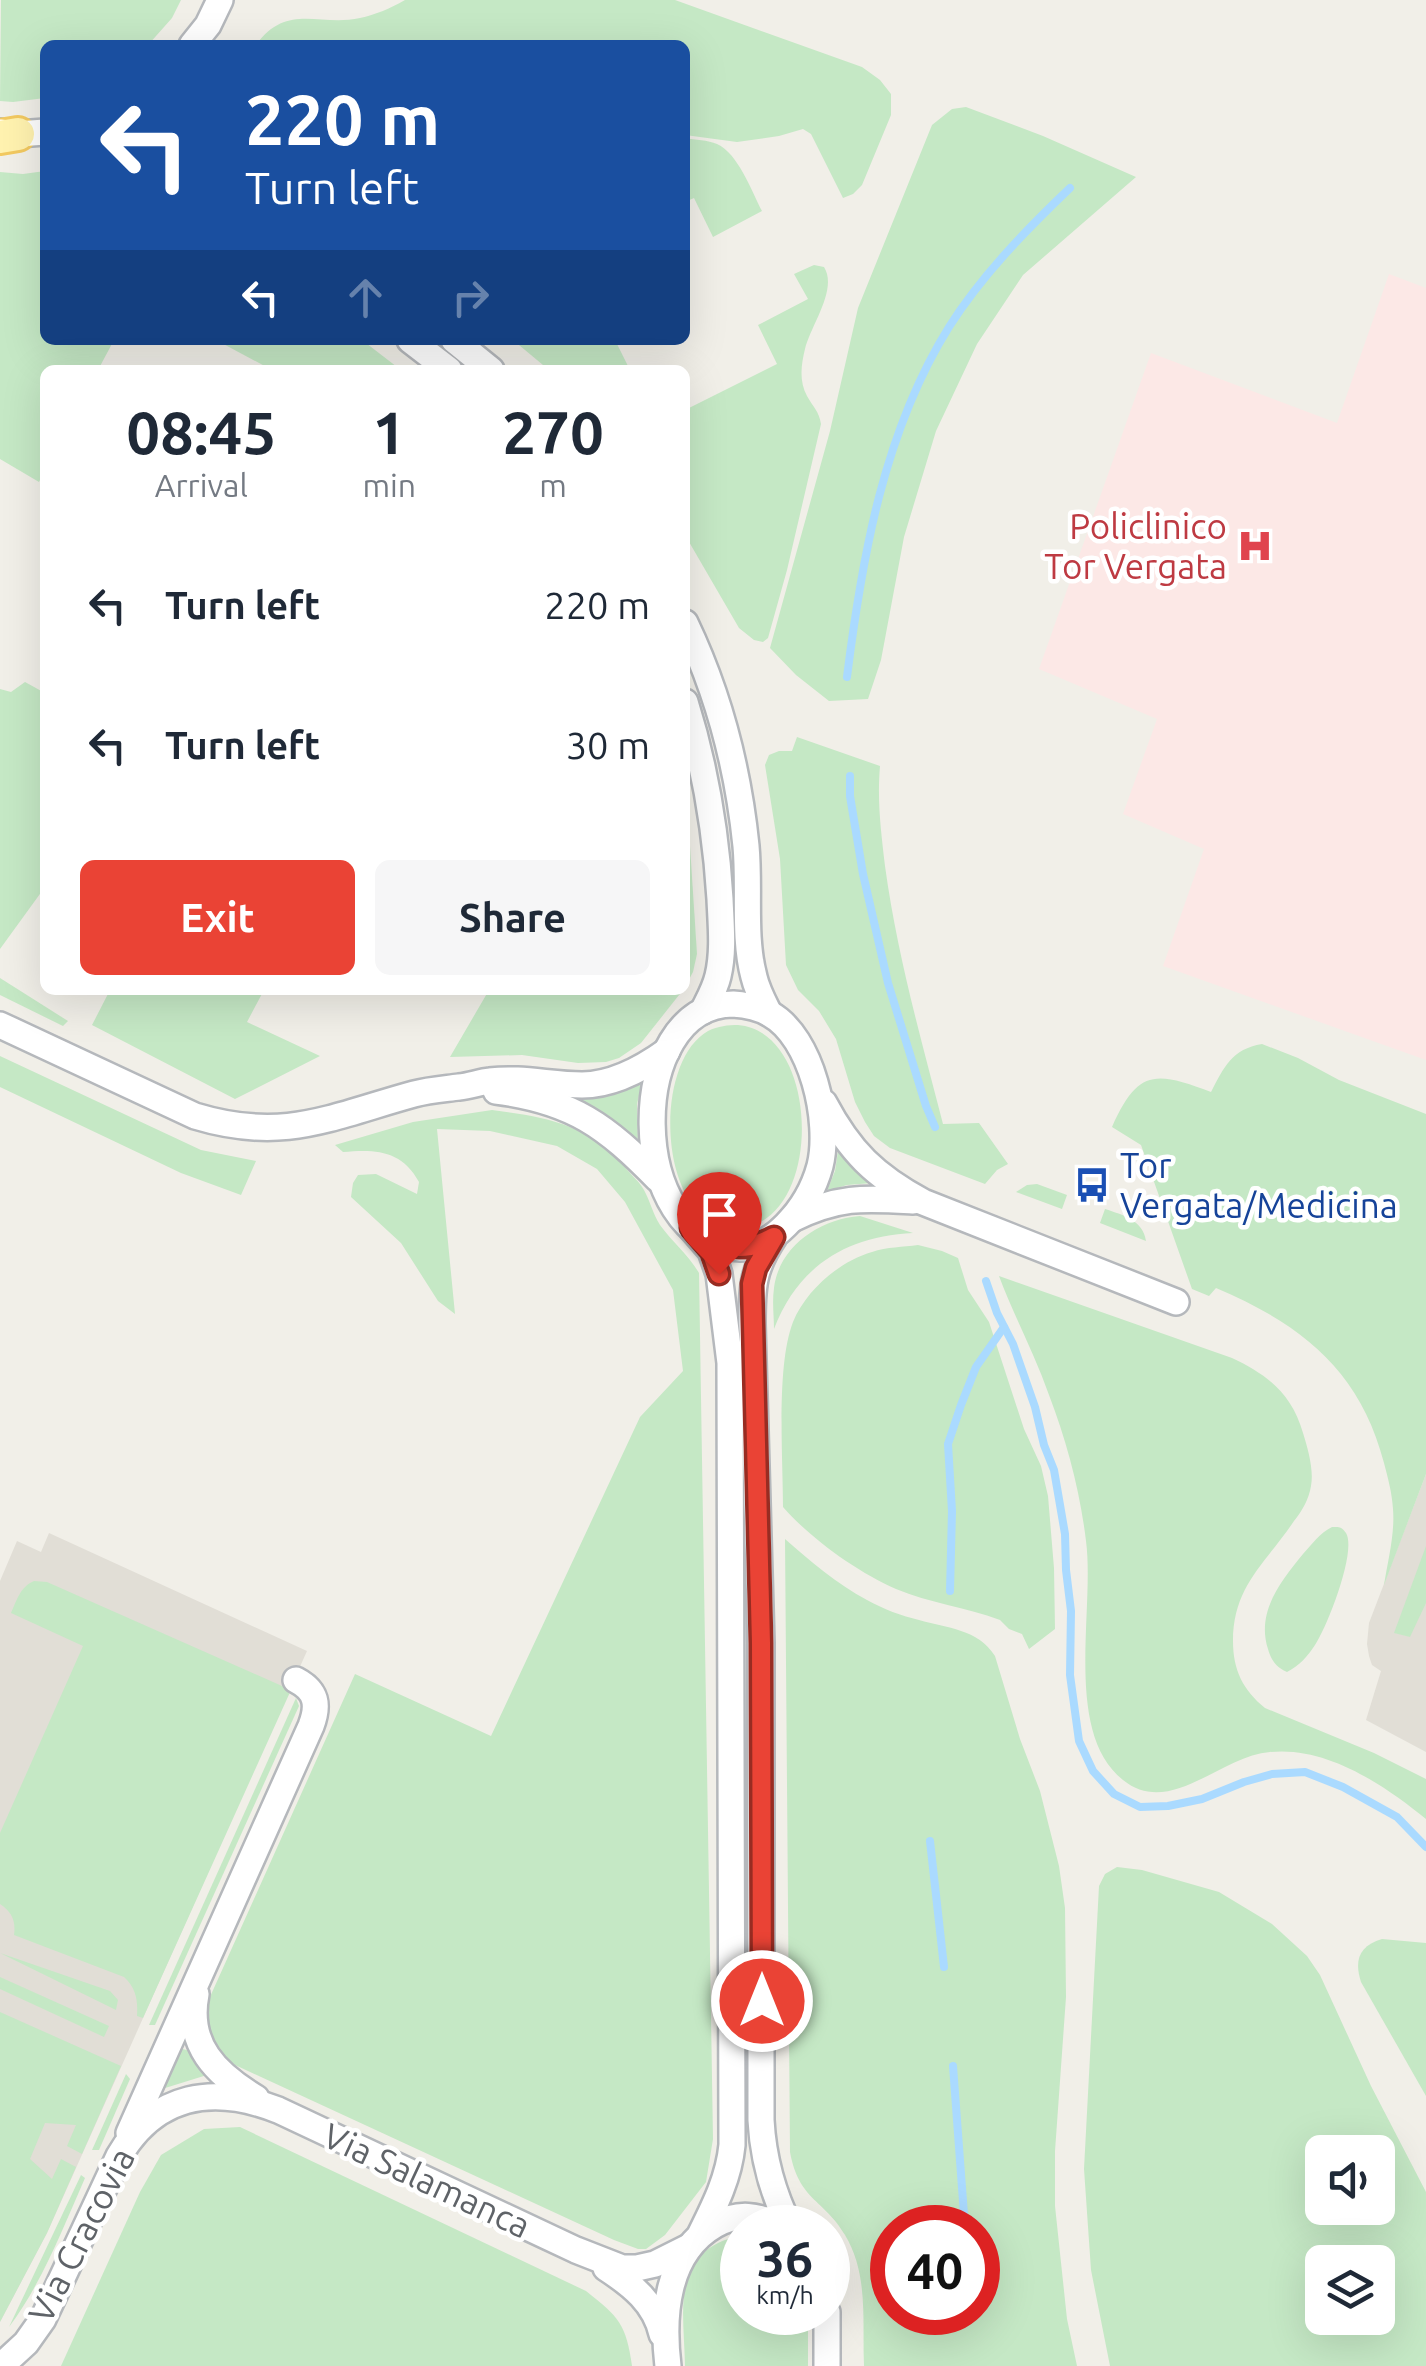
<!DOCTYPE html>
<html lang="en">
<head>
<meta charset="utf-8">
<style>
	:root { --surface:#fff; --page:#f6f6f7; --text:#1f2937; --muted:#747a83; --accent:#ea4335 }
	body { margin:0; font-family:Ubuntu,sans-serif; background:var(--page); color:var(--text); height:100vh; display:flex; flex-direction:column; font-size:38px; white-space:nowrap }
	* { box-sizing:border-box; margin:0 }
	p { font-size:32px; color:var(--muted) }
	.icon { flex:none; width:55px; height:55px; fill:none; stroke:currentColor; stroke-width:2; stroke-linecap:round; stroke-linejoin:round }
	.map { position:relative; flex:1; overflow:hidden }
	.panel { position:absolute; left:40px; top:365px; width:650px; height:630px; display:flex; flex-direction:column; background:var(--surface); border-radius:15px; box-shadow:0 10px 40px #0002 }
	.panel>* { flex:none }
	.top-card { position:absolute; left:40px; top:40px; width:650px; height:305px; border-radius:15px; box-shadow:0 10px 40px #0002; background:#1a4fa0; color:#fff; overflow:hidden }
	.tools { position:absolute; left:1305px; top:2135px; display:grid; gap:20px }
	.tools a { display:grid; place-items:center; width:90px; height:90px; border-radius:15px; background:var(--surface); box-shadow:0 10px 40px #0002; font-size:50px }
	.speed { position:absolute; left:720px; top:2205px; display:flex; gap:20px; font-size:50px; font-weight:700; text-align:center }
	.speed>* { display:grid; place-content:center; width:130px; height:130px; border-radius:50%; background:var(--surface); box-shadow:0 10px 40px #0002; line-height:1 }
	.speed small { font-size:25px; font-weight:400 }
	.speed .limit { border:15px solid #d22; background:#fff; color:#111 }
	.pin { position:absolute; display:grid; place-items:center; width:85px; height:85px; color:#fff; margin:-102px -42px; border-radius:50% 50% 50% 0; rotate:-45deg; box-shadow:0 0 10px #0007 }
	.pin .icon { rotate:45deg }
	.me { position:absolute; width:110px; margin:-55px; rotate:0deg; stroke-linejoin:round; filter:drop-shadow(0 0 8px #0008) }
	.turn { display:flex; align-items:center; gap:35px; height:210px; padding:0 40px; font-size:45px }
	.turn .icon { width:130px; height:130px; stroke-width:2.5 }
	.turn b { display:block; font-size:70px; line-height:85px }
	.lanes { display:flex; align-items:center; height:95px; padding:0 40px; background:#0003; justify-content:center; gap:50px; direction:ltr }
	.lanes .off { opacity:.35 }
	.eta { display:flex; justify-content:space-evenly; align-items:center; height:170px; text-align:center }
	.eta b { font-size:60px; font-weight:700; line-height:70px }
	.button { display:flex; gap:20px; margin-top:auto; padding:20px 40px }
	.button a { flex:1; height:115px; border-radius:15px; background:var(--accent); color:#fff; font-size:40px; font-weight:700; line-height:115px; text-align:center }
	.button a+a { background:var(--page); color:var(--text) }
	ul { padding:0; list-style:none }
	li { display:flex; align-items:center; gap:30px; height:140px; padding:0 40px }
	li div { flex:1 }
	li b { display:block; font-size:38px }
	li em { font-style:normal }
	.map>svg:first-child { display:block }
	.education { fill:#e1ded6 }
	.medical { fill:#fce8e6 }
	.green { fill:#c5e8c5; fill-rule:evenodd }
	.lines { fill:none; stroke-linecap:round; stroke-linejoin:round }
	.stream { stroke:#aadaff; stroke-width:8 }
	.minor-casing { stroke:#b5b8bc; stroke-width:30 }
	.major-casing { stroke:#f2c960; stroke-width:38 }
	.minor { stroke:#fff; stroke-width:25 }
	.major { stroke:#fff2af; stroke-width:32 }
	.route-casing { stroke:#982c22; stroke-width:25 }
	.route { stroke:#ea4335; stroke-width:18 }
	.labels { text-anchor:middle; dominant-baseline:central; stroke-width:9; stroke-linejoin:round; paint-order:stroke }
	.health-label { font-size:35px; fill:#be3a42; stroke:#fff; text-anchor:end }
	.transit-label { font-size:35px; fill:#164399; stroke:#fff; text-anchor:start }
	.street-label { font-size:35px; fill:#5f6368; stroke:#fff }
</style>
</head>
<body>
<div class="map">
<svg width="1426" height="2366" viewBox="0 0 1426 2366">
	<rect width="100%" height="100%" fill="#f1efe8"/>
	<g class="education">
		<polygon points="1426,1474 1426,1752 1366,1720 1381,1671 1372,1665 1369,1656 1367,1644 1369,1623"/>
		<polygon points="49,1533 307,1651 47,2233 0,2322 0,1581 17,1541 41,1552"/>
	</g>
	<polygon class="medical" points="1389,274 1426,288 1426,1060 1163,966 1204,849 1123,814 1157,719 1039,669 1151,353 1337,423"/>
	<g class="green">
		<polygon points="1,0 181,0 172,18 148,45 45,45 45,98 13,102 0,101"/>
		<path d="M 405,0 L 675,0 L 862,67 L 880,80 L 891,94 L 891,115 L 862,185 L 853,194 L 843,198 L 811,134 L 803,129 L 779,136 L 737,142 L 685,135 L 685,45 L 256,45 C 287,2 319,27 360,18 C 375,15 391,8 405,0 Z"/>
		<polygon points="966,107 1043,136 1136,177 1023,275 977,344 936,431 904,537 881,660 868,699 829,701 796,675 770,648 830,431 858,308 932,125 952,109"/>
		<path d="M 685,138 C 695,140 708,140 717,144 C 738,153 752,192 762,211 L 713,237 L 694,198 L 685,202 Z"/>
		<polygon points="45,171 45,340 114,340 98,370 45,370 45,470 39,482 0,459 0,172 23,174"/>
		<path d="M 814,265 L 824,267 C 838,289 811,325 805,349 C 801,365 799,381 807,396 C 813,407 819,411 821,424 L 787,570 L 768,638 L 763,642 L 754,640 L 739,628 L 685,535 L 685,410 L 777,364 L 758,325 L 808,299 L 794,274 Z"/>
		<polygon points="216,340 362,340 401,370 272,370"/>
		<polygon points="513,340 615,340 630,370 549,370"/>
		<polygon points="25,682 45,693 45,887 0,949 0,689 11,692"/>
		<path d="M 797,737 L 880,766 C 877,802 881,831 885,866 C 897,954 921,1039 943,1124 L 979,1123 L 1008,1164 L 997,1170 L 985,1184 L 890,1148 L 874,1136 L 865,1122 L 855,1102 L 836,1039 L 819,1011 L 798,990 L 786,965 L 780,859 L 765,765 L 769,755 L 779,751 L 792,751 Z"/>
		<polygon points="685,817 690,846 697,954 693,972 685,987"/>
		<polygon points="0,978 68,1021 63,1026 0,995"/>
		<polygon points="110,990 264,990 247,1022 320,1056 235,1099 92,1025"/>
		<polygon points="489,990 683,990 641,1043 619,1058 606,1062 578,1063 522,1055 450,1057"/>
		<path d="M 738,1025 C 824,1032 824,1232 733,1228 C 658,1225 651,1063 708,1031 C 718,1026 728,1025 738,1025 Z"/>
		<path d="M 1262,1044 L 1298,1058 L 1339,1080 L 1426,1114 L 1426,1474 L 1384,1585 C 1388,1560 1395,1534 1393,1509 C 1392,1493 1388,1478 1384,1463 C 1360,1370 1301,1324 1216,1288 L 1209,1296 L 1192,1289 L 1141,1145 L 1112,1127 C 1138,1069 1155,1071 1211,1092 C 1224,1067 1232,1049 1262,1044 Z"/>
		<polygon points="0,1056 201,1150 256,1161 241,1195 181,1173 0,1087"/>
		<polygon points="644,1075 637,1104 638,1147 556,1090"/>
		<path d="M 492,1110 C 546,1117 585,1123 624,1166 C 630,1174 639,1181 644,1190 C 650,1201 653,1214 660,1225 C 673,1243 688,1254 699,1273 L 713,2139 L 706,2182 L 665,2235 L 646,2249 L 638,2249 L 614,2240 L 235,2065 C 211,2050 206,2036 205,2008 L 355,1674 L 491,1736 L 640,1417 L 683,1371 L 673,1290 L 625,1202 L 597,1169 L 557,1146 L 490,1131 L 437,1129 L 455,1314 L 438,1301 L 401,1243 L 351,1197 L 353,1183 L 358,1175 L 376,1174 L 417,1194 L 419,1182 C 402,1150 375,1149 343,1152 L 335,1145 L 413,1122 Z"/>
		<polygon points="839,1145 872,1183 847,1185 827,1191 835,1171"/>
		<polygon points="1037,1184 1067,1195 1062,1209 1016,1192 1027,1185"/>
		<path d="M 1105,1209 C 1123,1215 1143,1220 1146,1241 L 1100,1223 Z"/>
		<path d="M 860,1216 L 913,1233 C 847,1236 798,1266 774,1329 C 774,1316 772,1302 774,1288 C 779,1246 820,1219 860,1216 Z"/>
		<path d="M 918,1245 L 942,1251 L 958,1258 L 968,1290 L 989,1322 L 1024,1429 L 1041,1466 L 1048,1496 L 1054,1568 L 1055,1629 L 1029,1649 L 1022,1634 L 1009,1629 L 1000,1620 C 966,1607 929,1603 896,1589 C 857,1572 810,1538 783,1507 C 783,1457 776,1366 793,1322 C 806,1290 840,1261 872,1252 C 887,1247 903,1247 918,1245 Z"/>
		<path d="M 999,1276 L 1232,1358 C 1268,1375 1292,1394 1303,1433 C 1308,1449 1314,1470 1311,1486 C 1309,1499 1302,1511 1294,1521 C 1266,1563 1233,1586 1233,1641 C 1233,1670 1243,1690 1265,1708 L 1374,1753 L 1426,1779 L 1426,1819 C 1384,1785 1327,1746 1270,1752 C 1220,1756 1170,1818 1123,1780 C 1063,1732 1095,1610 1086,1541 C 1080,1491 1067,1442 1049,1395 C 1035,1355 1014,1316 999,1276 Z"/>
		<path d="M 1332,1527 C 1339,1527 1341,1526 1346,1533 C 1357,1551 1327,1627 1315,1645 C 1308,1656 1299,1666 1287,1672 C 1276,1667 1271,1660 1268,1649 C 1256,1612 1281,1581 1303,1554 C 1312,1544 1320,1533 1332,1527 Z"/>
		<path d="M 785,1539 C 810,1561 837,1584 867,1600 C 883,1609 902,1616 919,1620 C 947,1628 978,1629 995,1656 L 1020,1739 L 1040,1791 L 1059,1866 L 1065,1908 L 1066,1997 L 1055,2151 L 1055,2206 L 1067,2319 L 1077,2366 L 864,2366 C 862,2322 869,2275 845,2235 C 824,2199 799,2201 790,2152 ZM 892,2228 L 978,2228 L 978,2312 L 892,2312 Z"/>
		<polygon points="1426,1546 1426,1603 1410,1637 1394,1633"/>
		<path d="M 34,1581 L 47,1582 L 291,1690 L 143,2018 L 137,2016 C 138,2000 136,1988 124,1977 L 14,1935 C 16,1921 12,1912 0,1904 L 0,1833 L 83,1646 L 11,1613 C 17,1600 20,1587 34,1581 Z"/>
		<polygon points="296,1698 299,1706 155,2025 149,2025"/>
		<path d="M 1117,1867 L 1142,1870 L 1219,1892 L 1272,1924 L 1307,1956 L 1320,1975 L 1371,2086 L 1426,2192 L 1426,2366 L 1110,2366 L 1091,2270 L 1084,2169 L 1099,1886 L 1105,1874 ZM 1322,2152 L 1378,2152 L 1378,2208 L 1322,2208 ZM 1322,2262 L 1378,2262 L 1378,2318 L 1322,2318 Z"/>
		<path d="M 1382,1939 L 1426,1943 L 1426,2096 L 1361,1982 C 1354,1960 1359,1946 1382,1939 Z"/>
		<polygon points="0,1953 110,1991 118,2000 116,2010"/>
		<polygon points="0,1977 109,2026 104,2037 0,1989"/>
		<polygon points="0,2012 121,2066 82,2154 67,2146 76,2125 45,2123 30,2159 52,2179 61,2159 76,2167 47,2233 0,2322"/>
		<polygon points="179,2048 190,2051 207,2075 162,2089"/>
		<polygon points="126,2074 130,2079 99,2150 92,2150"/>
		<path d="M 240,2127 L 586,2291 C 619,2317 626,2324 632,2366 L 61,2366 L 140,2192 L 161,2155 L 204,2129 Z"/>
		<path d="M 81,2175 L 85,2178 C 63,2228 42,2283 9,2327 Z"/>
		<path d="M 742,2235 L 742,2312 L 808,2313 L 808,2366 L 685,2366 C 684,2307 669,2251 742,2235 Z"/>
	</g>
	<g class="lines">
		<g class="stream">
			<path d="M 847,677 C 862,557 884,431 949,327 C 982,275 1027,229 1070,188"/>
			<polyline points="850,776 850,796 863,874 888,983 926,1106 935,1127"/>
			<polyline points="986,1281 997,1313 1013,1344 1035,1407 1044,1445 1054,1470 1065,1534 1066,1570 1071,1611 1070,1675 1079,1741 1093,1771 1114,1794 1140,1807 1168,1806 1202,1799 1244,1782 1272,1774 1305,1772 1343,1787 1397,1817 1426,1847"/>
			<polyline points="950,1591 952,1511 948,1444 961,1405 976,1367 1004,1327"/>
			<polyline points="930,1841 944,1967"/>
			<polyline points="953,2066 965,2228"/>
		</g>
		<defs>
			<g id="minor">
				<polyline points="192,45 208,25 220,0"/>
				<polyline points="0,132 18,134 45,132"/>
				<polyline points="410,340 449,370"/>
				<polyline points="454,340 491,370"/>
				<path d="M 685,623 C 719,694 738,767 746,846 C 750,889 743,936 754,977 C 757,990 763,1001 769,1013"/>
				<path d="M 685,702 C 705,766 716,833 720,899 C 721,924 724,951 718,976 C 715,989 709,999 703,1011"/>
				<path d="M 733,1004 C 746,1005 759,1007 770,1014 C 812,1037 831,1122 820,1166 C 814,1188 802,1209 786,1225 C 773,1238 759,1248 740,1248 C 624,1244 624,1004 733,1004 Z"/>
				<path d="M 0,1025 L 195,1116 C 284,1143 330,1117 414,1094 C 429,1090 444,1089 459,1087 C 470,1086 480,1082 490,1081 C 521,1077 551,1085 582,1085 C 613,1085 642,1069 667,1051"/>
				<path d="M 496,1091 C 573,1101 606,1126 658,1179"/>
				<path d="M 824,1103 C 850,1152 875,1176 923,1202 L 1176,1302"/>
				<path d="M 792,1219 C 839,1196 863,1198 913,1201"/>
				<path d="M 691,1228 L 711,1251 L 719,1274 L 730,1363 L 732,2145 C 729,2177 715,2205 701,2233"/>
				<path d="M 774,1237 C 753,1268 752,1287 752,1324 L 761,1643 L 761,2120 C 763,2158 773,2194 790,2228"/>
				<path d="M 196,1994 C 186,2045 216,2074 256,2098"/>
				<path d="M 129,2133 L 311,1726 C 319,1705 317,1691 296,1680"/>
				<path d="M 606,2268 C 632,2285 655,2303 662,2334"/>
				<path d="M 1,2366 L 26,2343 L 43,2319 L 119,2156 C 156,2093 214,2085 278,2110 L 576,2250 L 622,2268 L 637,2268 L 655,2264 L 689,2247"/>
				<path d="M 668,2366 C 662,2316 666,2253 715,2225 C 738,2212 758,2214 781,2228"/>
				<polyline points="827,2366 827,2312"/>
			</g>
			<polyline id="major" points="0,137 18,134"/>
		</defs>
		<use href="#minor" class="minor-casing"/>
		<use href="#major" class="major-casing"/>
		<use href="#minor" class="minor"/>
		<use href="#major" class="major"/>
	</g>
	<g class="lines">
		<defs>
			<path id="route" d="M 719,1274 L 711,1251 L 691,1228 C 720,1247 741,1255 774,1237 L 756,1268 L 752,1284 L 761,1643 L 762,2001"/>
		</defs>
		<use href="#route" class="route-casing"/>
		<use href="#route" class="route"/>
	</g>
	<defs>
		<symbol id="hospital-bare" viewBox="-9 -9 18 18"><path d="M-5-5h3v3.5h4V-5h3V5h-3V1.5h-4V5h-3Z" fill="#e0444e" stroke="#fff" stroke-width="2.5" paint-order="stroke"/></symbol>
		<symbol id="bus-bare" viewBox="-9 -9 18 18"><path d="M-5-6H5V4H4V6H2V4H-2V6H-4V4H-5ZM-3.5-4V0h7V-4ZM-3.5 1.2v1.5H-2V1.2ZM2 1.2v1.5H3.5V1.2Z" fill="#1a4fb4" stroke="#fff" stroke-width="2.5" paint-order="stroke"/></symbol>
	</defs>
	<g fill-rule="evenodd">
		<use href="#hospital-bare" x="1230" y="521" width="50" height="50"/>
		<use href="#bus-bare" x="1067" y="1160" width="50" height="50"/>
	</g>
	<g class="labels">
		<g class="health-label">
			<text x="1227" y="526">Policlinico<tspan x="1227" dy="40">Tor Vergata</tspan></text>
		</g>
		<g class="transit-label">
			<text x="1120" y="1165">Tor<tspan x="1120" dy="40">Vergata/Medicina</tspan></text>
		</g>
		<g class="street-label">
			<text transform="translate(427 2180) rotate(25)">Via Salamanca</text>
			<text transform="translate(81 2235) rotate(-63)">Via Cracovia</text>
		</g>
	</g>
</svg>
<div class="tools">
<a><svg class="icon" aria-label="sound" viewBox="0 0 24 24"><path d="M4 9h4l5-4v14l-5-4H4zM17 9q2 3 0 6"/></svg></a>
<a><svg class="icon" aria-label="layers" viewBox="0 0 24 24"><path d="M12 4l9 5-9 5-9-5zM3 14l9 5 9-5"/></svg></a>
</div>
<div class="speed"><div>36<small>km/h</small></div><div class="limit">40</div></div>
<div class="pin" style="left:719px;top:1274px;background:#d93025"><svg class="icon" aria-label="arrive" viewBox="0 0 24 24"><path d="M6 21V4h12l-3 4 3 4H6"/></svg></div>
<svg class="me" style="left:762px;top:2001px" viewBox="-20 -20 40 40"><circle r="17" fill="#ea4335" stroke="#fff" stroke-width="3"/><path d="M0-11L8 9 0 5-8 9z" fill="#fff"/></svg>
<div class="top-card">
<div class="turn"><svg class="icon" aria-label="left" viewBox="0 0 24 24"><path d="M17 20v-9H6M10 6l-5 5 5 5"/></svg><div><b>220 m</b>Turn left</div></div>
<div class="lanes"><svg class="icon" aria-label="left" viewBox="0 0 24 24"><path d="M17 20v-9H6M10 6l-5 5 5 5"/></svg><svg class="icon off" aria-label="ahead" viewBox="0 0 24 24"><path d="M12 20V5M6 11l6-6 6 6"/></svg><svg class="icon off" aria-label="right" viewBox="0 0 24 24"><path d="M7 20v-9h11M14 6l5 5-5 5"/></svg></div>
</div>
<section class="panel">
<div class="eta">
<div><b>08:45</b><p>Arrival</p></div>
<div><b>1</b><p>min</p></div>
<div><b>270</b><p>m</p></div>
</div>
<ul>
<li><svg class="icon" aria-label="left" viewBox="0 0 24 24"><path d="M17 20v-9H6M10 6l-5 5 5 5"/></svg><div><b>Turn left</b></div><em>220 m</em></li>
<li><svg class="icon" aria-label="left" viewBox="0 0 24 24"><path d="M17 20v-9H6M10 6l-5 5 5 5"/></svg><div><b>Turn left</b></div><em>30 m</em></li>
</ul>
<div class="button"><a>Exit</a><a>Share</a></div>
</section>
</div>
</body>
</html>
